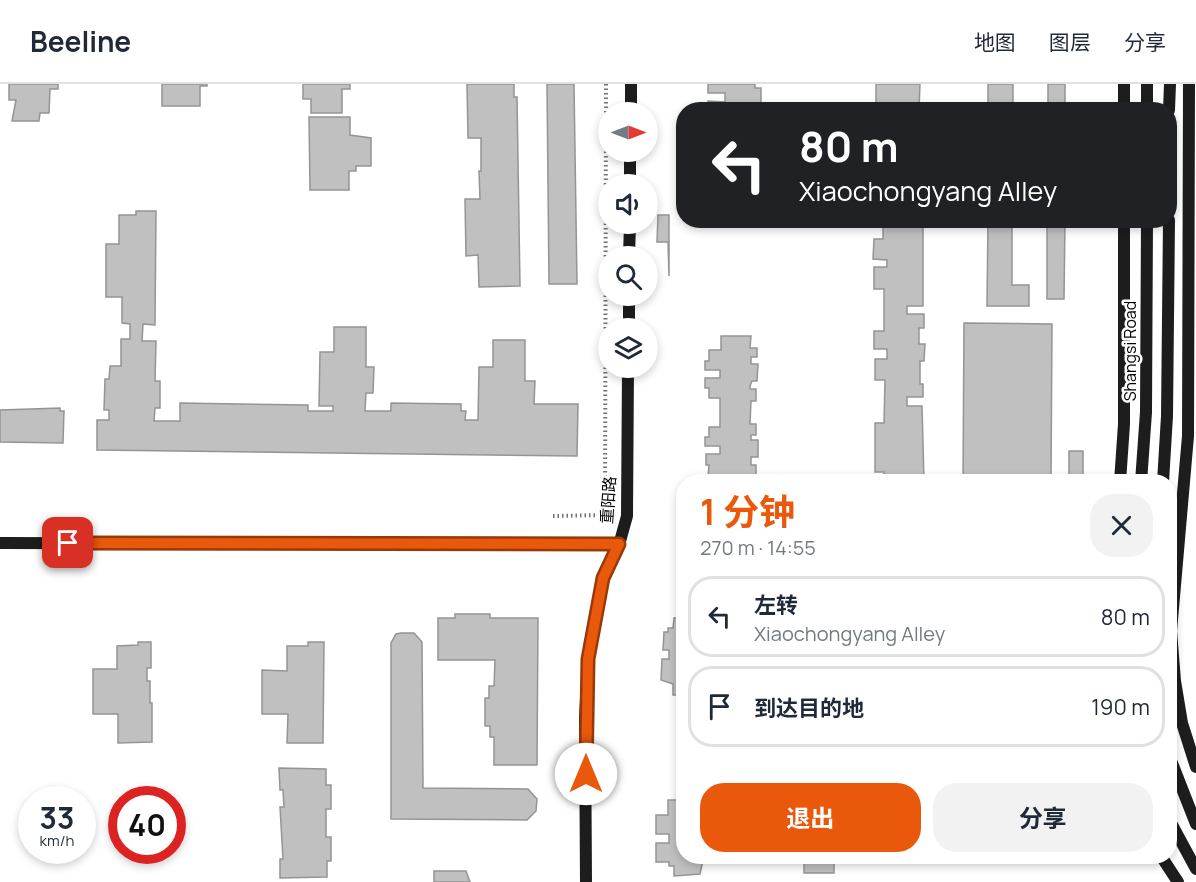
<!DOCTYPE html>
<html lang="zh">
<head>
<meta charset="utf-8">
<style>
	:root { --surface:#fff; --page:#f2f2f3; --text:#1f2937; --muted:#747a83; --line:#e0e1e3; --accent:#ea580c }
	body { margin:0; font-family:Manrope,"Noto Sans SC",sans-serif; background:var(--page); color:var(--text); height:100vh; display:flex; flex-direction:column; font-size:22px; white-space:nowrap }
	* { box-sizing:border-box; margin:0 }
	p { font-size:20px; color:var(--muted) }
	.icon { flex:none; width:33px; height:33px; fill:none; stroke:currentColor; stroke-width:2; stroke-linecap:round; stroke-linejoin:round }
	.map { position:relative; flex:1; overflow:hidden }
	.details { position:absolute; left:676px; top:390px; width:501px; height:390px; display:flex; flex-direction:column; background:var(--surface); border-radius:24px; box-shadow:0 3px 9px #0003 }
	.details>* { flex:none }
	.hud { position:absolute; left:676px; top:18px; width:501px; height:126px; border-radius:24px; box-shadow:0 3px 9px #0003; background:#202124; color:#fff; overflow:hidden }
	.needle { width:39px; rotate:90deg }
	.buttons { position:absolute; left:598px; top:18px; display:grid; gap:12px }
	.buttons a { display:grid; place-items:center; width:60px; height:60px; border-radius:50%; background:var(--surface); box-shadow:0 3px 9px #0003; font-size:30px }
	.speed { position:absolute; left:18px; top:702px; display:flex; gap:12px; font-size:30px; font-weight:700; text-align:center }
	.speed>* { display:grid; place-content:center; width:78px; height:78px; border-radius:50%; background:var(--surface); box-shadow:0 3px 9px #0003; line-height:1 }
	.speed small { font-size:15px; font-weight:400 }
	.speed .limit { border:9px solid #d22; background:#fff; color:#111 }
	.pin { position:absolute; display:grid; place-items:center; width:51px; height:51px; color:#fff; margin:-26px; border-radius:12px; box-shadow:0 3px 9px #0006 }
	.me { position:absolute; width:66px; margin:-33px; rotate:0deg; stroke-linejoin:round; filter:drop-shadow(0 0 4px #0008) }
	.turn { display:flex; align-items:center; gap:21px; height:126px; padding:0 24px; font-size:27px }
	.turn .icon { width:78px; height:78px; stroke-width:2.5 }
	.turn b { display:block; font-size:42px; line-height:51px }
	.round { display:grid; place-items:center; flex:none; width:63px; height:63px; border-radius:24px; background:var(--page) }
	.summary { display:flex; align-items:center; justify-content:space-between; height:102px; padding:0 24px }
	h1 { font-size:36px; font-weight:700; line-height:45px; color:var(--accent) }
	.cta { display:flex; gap:12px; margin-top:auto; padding:12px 24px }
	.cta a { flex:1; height:69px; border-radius:24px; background:var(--accent); color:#fff; font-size:24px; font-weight:700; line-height:69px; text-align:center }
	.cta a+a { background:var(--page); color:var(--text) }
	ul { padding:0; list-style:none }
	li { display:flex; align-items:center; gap:18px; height:81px; margin:0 12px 9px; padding:0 12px; border:3px solid var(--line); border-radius:24px }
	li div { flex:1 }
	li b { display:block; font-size:22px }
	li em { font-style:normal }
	header { display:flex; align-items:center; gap:36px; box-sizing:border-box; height:84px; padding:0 30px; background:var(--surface); border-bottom:2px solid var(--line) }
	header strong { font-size:28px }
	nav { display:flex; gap:33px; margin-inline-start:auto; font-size:21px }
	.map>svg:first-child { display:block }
	.building { fill:#c0c0c0; stroke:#949494; stroke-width:1.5 }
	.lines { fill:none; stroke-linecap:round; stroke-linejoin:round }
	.path { stroke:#727272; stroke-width:4; stroke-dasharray:1.5 3; stroke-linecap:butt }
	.secondary { stroke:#1d1d1d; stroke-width:12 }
	.route-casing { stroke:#983908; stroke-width:15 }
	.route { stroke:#ea580c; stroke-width:10 }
	.labels { text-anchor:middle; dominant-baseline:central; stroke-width:5; stroke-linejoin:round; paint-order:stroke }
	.street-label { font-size:16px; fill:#000; stroke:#fff }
</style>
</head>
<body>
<header>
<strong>Beeline</strong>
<nav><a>地图</a><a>图层</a><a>分享</a></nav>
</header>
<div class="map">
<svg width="1196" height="798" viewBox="0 0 1196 798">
	<rect width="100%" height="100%" fill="#fff"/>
	<g class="building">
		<polygon points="9,0 58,0 58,5 50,5 49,29 40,29 39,37 12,37 16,16 9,16"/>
		<polygon points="162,0 207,0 207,2 200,2 200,22 162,22"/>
		<polygon points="303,0 350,0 350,5 342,5 342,29 311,29 311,15 303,15"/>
		<polygon points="467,0 514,0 514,13 517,13 520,202 479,203 478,171 466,172 465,115 480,115 479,87 481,87 481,54 468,54"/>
		<polygon points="547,0 574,0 577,200 549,200"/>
		<polygon points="708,0 755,0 755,4 761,4 761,21 755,21 755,26 708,26 708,17 725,18 725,9 708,9"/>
		<polygon points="876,0 920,0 919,26 885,26 885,20 876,20"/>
		<rect x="988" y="0" width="25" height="26"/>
		<rect x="1048" y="0" width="17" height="26"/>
		<polygon points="309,33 350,33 350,51 371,54 371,82 356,82 356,87 349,87 349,106 310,106"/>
		<polygon points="136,127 156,127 155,241 143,240 142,257 156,257 155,297 160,297 160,324 155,324 154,337 180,337 180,319 308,321 308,327 333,327 333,322 319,322 320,268 334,268 334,243 366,243 366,283 374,283 373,309 366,309 365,327 391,327 391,319 461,320 461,327 466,327 465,336 478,336 479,283 493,283 493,256 525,256 525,297 535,297 534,320 578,320 577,372 97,366 97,336 109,336 109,326 104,326 105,295 109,295 110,282 121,282 121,255 130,255 130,240 122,239 122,213 106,213 106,160 119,160 119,131 136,131"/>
		<polygon points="658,131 669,131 669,192 668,158 657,158"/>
		<polygon points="883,136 923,138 923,222 907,222 907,230 924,230 924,244 919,244 919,260 925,260 924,277 920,277 920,300 923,300 923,313 907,313 907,322 922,322 924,398 884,398 884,388 875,388 875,339 884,339 885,296 875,296 875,275 887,275 887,265 874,265 874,247 884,247 884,205 874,205 874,183 887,183 887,176 873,175 874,155 883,155"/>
		<polygon points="988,136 1012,136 1012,201 1029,201 1029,222 987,222"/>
		<polygon points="1047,136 1065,136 1064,215 1047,215"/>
		<polygon points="964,239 1052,240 1051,398 963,398"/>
		<polygon points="721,252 751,252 750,264 757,264 757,273 751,273 751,280 758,280 757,297 752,297 750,302 750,305 756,305 756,317 751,317 750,340 756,340 756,351 751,351 751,356 758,356 758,373 751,373 751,381 756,381 756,394 752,394 752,398 719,398 719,392 708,392 709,381 706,381 706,370 720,370 720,362 705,362 705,353 709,353 709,343 720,343 720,314 709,314 709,304 705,304 705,294 720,294 720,286 705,286 705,277 709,277 709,266 721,266"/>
		<polygon points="60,324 60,327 64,327 63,359 0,358 0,326"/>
		<rect x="1069" y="367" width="14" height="25"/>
		<polygon points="455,530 490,530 490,534 538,534 537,681 494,681 494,653 490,653 490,642 485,642 485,614 489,614 489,602 494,602 495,576 438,576 438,534 455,534"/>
		<polygon points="674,534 684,534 684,611 673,611 673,600 661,596 662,575 669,575 669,566 663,566 664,548 668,548 668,544 673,544"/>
		<polygon points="401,549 414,549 422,558 423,704 528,705 537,715 536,727 527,736 391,735 391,559 396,550"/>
		<polygon points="138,558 151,558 151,584 147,584 147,597 150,597 150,619 152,619 152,658 118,659 118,630 93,630 93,585 117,585 117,562 138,561"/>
		<polygon points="308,558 324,558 323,659 287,659 288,630 262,630 262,586 287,587 287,562 308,562"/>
		<polygon points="279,684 326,685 326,701 331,701 331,725 326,725 326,753 331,753 331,777 327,777 327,793 280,794 280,775 283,775 280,723 284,723 283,706 280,706"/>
		<polygon points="668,716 684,716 684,772 704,772 700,790 674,792 674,782 669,782 669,778 656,778 656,759 669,759 669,750 656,750 656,731 668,731"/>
		<polygon points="787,772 839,772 839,779 834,779 834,789 804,789 804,776 787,776"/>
		<polygon points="434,787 466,787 470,798 434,798"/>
	</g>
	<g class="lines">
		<polyline class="path" points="553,432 605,431 606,0"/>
		<g class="secondary">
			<polyline points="1189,0 1188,352 1171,547 1175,597 1182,639 1196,683"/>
			<polyline points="1124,26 1124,0"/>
			<polyline points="1147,26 1147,0"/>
			<polyline points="1169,26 1170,0"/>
			<polyline points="631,28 631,0"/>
			<polyline points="630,100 630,68"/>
			<polyline points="629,172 630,140"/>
			<polyline points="629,244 629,212"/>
			<polyline points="1120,398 1124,340 1124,136"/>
			<polyline points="1141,398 1146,328 1147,136"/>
			<polyline points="1163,398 1167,332 1169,136"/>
			<polyline points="0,459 619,461"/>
			<polyline points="1170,674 1196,740"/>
			<polyline points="1170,737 1196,785"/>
			<polyline points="1161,772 1178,798"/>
			<polyline points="586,798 585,634 588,575 603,494 619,461 627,432 628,284"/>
		</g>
	</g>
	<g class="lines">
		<defs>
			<polyline id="route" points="68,459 619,460 603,494 588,575 586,690"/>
		</defs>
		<use href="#route" class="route-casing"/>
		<use href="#route" class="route"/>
	</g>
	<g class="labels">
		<g class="street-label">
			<text transform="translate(1130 267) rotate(-90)">Shangsi Road</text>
			<text transform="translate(608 416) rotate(-86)">重阳路</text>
		</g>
	</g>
</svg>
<div class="buttons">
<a><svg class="needle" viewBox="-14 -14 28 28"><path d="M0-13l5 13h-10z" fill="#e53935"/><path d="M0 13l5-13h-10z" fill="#747a83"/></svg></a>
<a><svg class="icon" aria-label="sound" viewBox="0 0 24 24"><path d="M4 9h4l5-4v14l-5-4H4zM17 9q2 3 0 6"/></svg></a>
<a><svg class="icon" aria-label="search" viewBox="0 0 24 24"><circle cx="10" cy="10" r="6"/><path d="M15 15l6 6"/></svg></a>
<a><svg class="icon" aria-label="layers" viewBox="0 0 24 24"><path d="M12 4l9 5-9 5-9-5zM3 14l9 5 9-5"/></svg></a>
</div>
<div class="speed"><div>33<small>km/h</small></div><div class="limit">40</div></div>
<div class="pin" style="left:68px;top:459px;background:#d93025"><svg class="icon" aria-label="arrive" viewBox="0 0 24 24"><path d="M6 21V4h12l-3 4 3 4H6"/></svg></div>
<svg class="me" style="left:586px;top:690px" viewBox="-20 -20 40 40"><circle r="19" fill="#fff"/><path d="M0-13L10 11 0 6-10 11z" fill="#ea580c"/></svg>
<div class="hud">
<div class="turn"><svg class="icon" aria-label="left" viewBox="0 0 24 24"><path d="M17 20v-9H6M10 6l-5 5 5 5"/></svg><div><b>80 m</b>Xiaochongyang Alley</div></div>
</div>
<section class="details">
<div class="summary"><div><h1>1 分钟</h1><p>270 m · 14:55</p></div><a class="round"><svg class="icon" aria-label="close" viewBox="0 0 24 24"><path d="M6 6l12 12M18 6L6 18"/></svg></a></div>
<ul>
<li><svg class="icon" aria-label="left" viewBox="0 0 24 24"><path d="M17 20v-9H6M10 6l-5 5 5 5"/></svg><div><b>左转</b><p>Xiaochongyang Alley</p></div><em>80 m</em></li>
<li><svg class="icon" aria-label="arrive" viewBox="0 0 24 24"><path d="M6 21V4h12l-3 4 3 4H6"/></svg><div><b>到达目的地</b></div><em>190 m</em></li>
</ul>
<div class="cta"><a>退出</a><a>分享</a></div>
</section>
</div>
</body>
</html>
